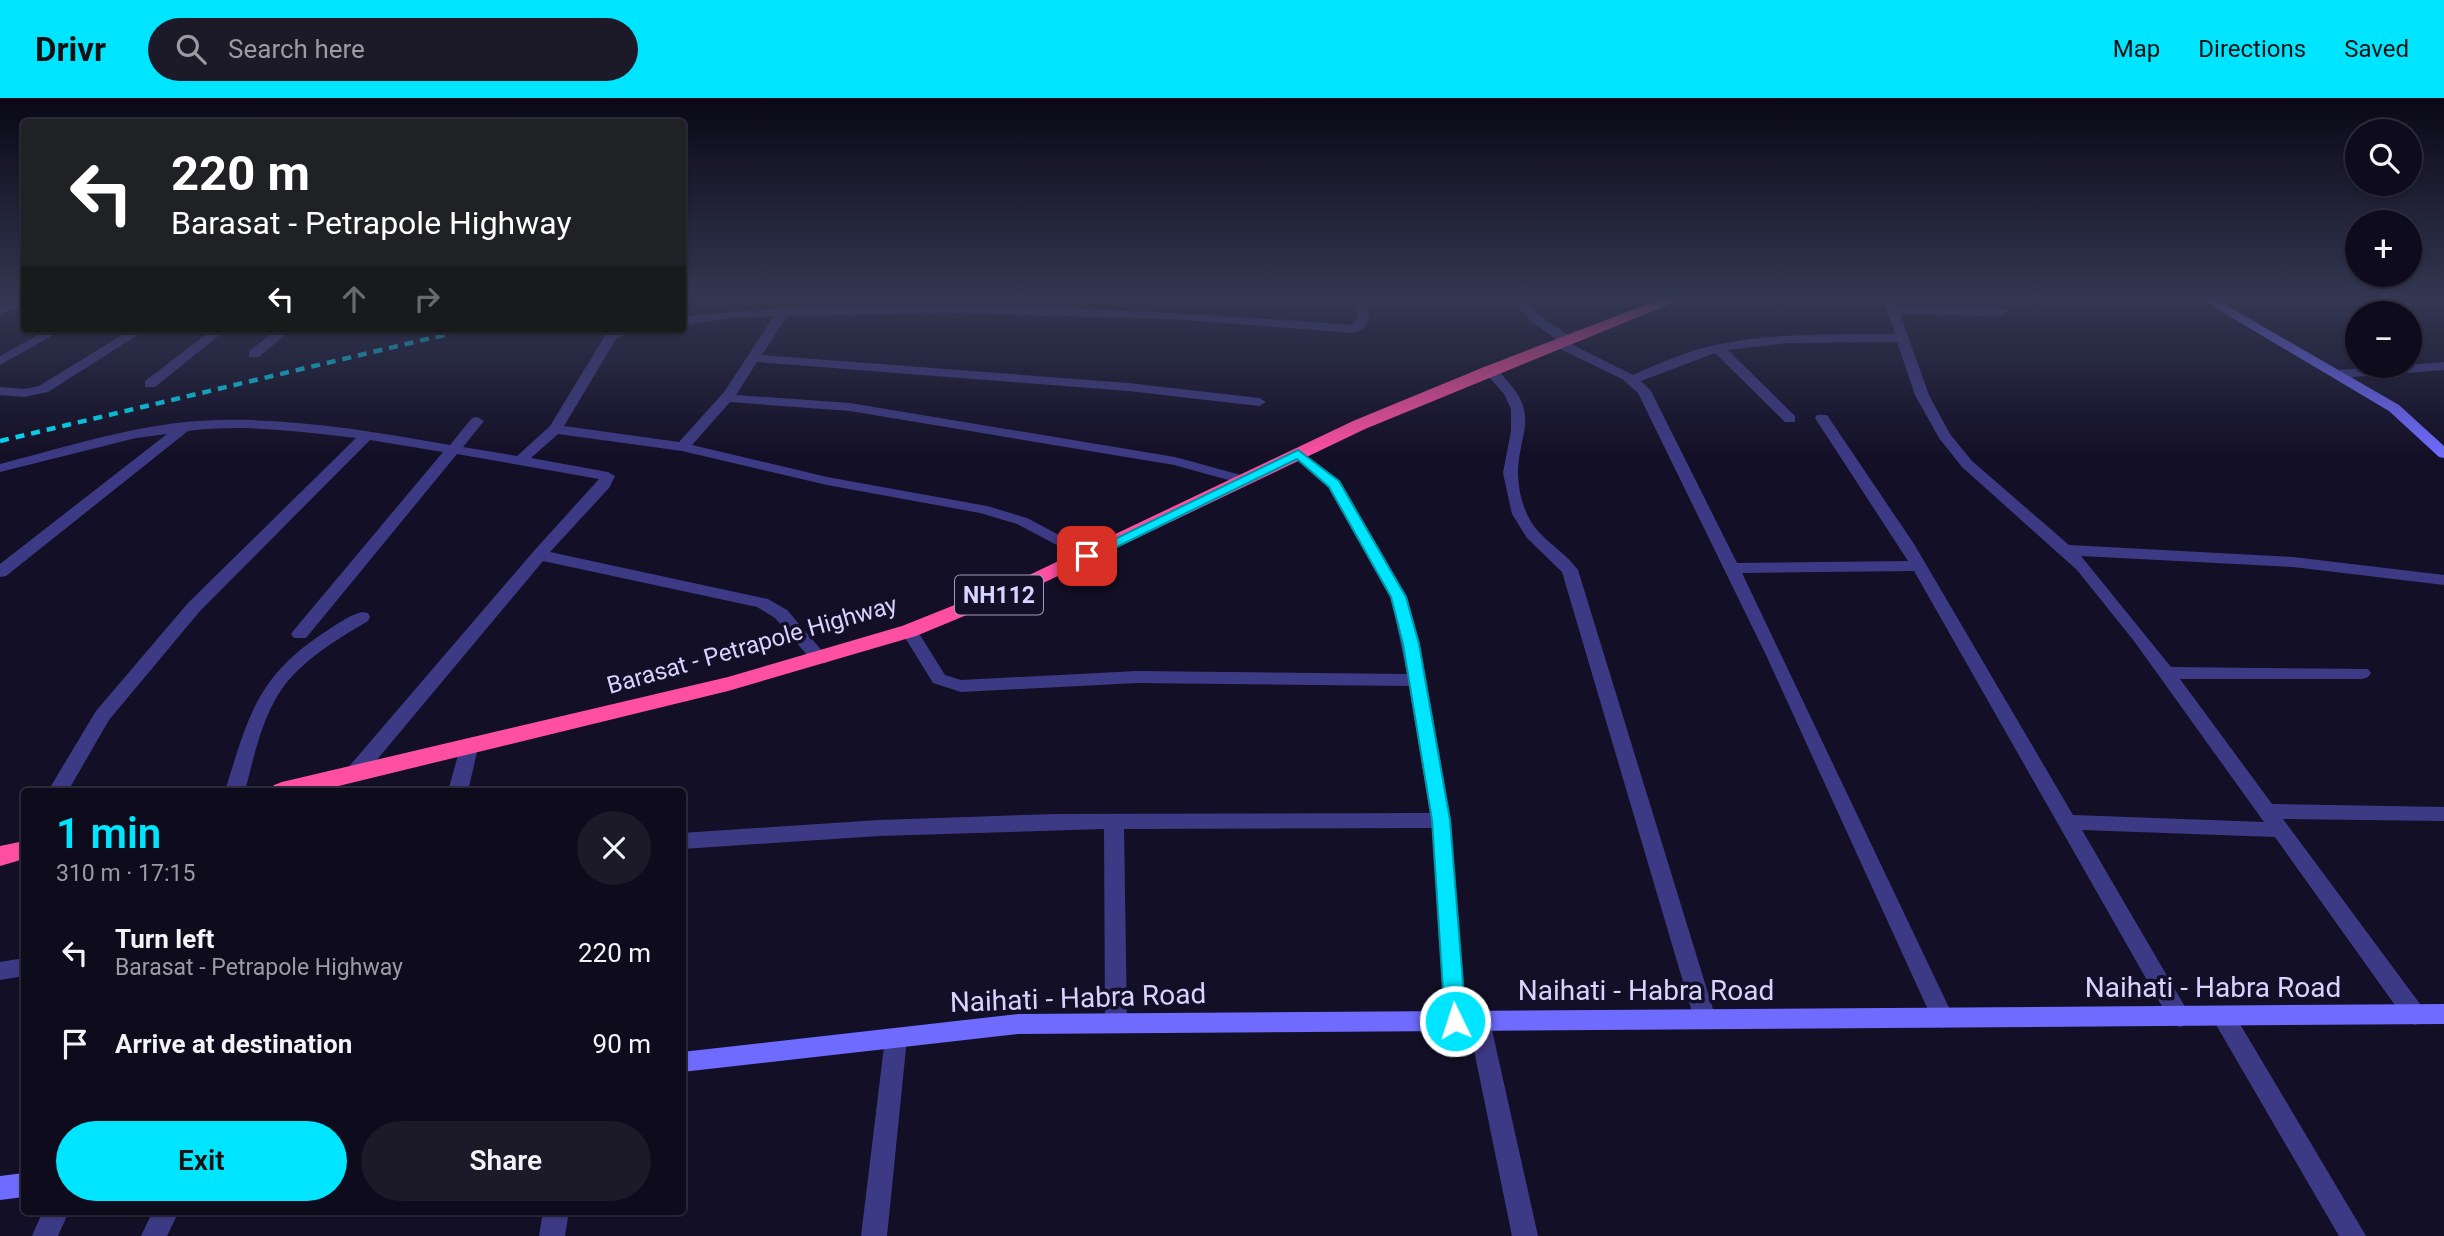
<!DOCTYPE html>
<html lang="en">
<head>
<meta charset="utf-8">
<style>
	:root { --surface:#0e0b1c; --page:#1c1929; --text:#f1f3f6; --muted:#9b9ba3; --line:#2e2b3b; --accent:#00e5ff }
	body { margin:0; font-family:Roboto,sans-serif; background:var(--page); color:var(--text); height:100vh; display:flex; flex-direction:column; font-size:26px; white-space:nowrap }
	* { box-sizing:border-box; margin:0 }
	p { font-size:23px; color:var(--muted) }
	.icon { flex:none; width:38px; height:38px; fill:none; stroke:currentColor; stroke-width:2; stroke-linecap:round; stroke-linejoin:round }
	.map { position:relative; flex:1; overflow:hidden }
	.drawer { position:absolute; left:21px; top:690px; width:665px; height:427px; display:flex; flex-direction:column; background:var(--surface); border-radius:7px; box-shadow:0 2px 5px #0004,0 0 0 2px var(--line) }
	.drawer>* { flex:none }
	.top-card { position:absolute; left:21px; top:21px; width:665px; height:214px; border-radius:7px; box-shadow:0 2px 5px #0004,0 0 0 2px var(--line); background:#202124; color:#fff; overflow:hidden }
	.controls { position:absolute; left:2345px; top:21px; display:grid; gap:14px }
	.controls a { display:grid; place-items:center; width:77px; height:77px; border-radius:50%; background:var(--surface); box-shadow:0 2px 5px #0004,0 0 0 2px var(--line); font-size:35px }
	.pin { position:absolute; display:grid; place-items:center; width:60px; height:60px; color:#fff; margin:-30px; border-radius:14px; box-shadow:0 4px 10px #0006 }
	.me { position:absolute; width:77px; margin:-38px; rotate:356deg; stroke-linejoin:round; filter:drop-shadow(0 0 5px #0008) }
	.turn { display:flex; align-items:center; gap:24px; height:147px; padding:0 35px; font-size:32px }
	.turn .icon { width:91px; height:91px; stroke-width:2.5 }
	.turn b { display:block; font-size:49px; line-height:60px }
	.lanes { display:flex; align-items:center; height:66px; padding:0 35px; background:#0003; justify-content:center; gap:35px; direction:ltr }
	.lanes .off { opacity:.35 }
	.round { display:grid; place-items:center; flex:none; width:74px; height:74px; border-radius:37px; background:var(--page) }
	.headline { display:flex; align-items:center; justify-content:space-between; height:119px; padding:0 35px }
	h1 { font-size:42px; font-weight:600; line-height:52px; color:var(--accent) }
	.action { display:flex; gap:14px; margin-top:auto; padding:14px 35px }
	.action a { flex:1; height:80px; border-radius:42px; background:var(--accent); color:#111; font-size:28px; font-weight:600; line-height:80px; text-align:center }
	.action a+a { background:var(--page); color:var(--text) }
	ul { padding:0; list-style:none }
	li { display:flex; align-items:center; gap:21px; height:91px; padding:0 35px }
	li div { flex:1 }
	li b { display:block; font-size:26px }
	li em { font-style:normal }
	header { display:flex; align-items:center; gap:42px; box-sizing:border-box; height:98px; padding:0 35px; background:var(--accent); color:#111 }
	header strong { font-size:33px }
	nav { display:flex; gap:38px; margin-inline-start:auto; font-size:24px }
	.search { width:490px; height:63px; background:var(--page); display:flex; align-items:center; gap:18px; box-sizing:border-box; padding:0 24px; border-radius:38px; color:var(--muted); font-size:26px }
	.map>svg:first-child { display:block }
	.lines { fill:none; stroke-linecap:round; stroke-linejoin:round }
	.street { fill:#3d3a85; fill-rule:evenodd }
	.secondary { fill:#6f6bff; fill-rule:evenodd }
	.highway { fill:#ff4fa3; fill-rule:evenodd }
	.rail { stroke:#00e5ff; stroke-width:4.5; stroke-dasharray:9 7; stroke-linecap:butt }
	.route { fill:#00e5ff; stroke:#0095a6; stroke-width:2 }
	.labels { text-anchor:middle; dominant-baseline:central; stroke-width:7; stroke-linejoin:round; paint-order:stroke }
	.shield { fill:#130f26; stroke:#9e99be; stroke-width:2 }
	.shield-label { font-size:23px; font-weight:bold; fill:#d9d4ff }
	.street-label { font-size:24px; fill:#d9d4ff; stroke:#130f26 }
	.near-street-label { font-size:28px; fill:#d9d4ff; stroke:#130f26 }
</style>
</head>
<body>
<header>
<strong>Drivr</strong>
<div class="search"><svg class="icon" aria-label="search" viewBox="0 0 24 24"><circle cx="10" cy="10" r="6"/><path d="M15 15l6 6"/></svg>Search here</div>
<nav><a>Map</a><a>Directions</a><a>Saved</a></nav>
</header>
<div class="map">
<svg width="2444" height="1138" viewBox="0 0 2444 1138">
	<rect width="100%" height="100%" fill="#130f26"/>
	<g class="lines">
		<g class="street">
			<polygon points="18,199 24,199 24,206 0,218 0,209"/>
			<path d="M 1353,199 L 1365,199 L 1369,221 L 1363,231 L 1353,235 L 1171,221 L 954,215 L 787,218 L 762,257 L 1128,285 L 1259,300 L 1266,304 L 1259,308 L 1128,293 L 757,264 L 736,297 L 850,305 L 1175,359 L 1248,379 L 1250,382 L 1243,386 L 1174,367 L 850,313 L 730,304 L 692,347 L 827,379 L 987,408 L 1027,420 L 1093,455 L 1095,458 L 1093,461 L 1087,463 L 1017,426 L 980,415 L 827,387 L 682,353 L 558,336 L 531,360 L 608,374 L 615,378 L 609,390 L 550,454 L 768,501 L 787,512 L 829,561 L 826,565 L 814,565 L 775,520 L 757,509 L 543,463 L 360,682 L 346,682 L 343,677 L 346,672 L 533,454 L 599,381 L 457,356 L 306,540 L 294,540 L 291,536 L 294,532 L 443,354 L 370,342 L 200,513 L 109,622 L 68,693 L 48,693 L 96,613 L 188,505 L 356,340 C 300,333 244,326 188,333 L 6,478 L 0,479 L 0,466 L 167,336 L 136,340 L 0,374 L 0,366 C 70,348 143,324 215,322 C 294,320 372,333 450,347 L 472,320 L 477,319 L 484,323 L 463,349 L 517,358 L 550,328 L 606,236 L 620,231 L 637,231 L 616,241 L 564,328 L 679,344 L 724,294 L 774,218 L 733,220 L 682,227 L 682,219 C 748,210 813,210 879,209 C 1037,206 1194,215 1351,227 L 1357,221 Z"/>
			<path d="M 1508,199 L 1521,199 L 1540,218 L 1571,239 L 1572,242 L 1569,245 L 1633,277 C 1660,265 1687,253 1715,247 C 1774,234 1835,237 1895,236 L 1882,199 L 1894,199 L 1897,208 L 2006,211 L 2008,214 L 2002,218 L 1900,216 L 1929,297 L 1950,336 L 1972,363 L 2069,447 L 2293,459 L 2444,477 L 2444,487 L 2293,469 L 2081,458 L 2171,569 L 2368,571 L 2371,575 L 2368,579 L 2362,581 L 2180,581 L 2272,706 L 2444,709 L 2444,723 L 2283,721 L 2423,910 L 2426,917 L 2423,924 L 2415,927 L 2407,924 L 2275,739 L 2082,732 L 2191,919 L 2188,926 L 2180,929 L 2172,926 L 1914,473 L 1742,475 L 1954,920 L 1951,927 L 1943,930 L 1935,927 L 1766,557 L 1638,295 L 1622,281 L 1554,248 L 1553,245 L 1557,242 L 1532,224 ZM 1897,244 L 1915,297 L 1939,340 L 1962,369 L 2077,472 L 2134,543 L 2264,724 L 2073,717 L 1914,446 L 1827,317 L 1817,317 L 1815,320 L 1908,463 L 1737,465 L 1651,293 L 1641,283 L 1715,255 L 1785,324 L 1795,324 L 1795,318 L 1728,252 L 1788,245 Z"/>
			<polygon points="2360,199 2374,199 2393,215 2379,215"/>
			<polygon points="49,231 64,231 0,267 0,258"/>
			<polygon points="132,231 147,231 48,294 24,299 0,297 0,289 24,291 39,288"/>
			<polygon points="213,231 227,231 155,289 145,289 145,283"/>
			<polygon points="278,231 292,231 259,259 249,259 249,253"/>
			<polygon points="2444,264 2444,272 2340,280 2333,276 2340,272"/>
			<path d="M 1490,268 C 1498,271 1504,279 1510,286 C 1538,319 1519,337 1518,373 C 1518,388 1521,403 1527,416 C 1537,440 1563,451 1578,472 L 1716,921 L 1713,928 L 1705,931 L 1697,928 L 1694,921 L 1562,474 L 1527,440 L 1512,416 L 1503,375 L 1511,333 L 1511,311 L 1504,296 L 1483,272 Z"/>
			<polygon points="1298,352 1340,383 1407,499 1420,546 1451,722 1466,923 1463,930 1455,933 1447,930 1444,923 1432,730 1124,731 1127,925 1124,932 1116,935 1108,932 1105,925 1104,731 879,738 682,751 682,735 879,722 1056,716 1430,715 1409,588 1137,585 961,594 933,585 901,533 903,529 915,529 945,577 961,582 1137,573 1407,576 1391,499 1329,389 1291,356"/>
			<path d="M 362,514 L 368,515 L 370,519 L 368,523 C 333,544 293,567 274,604 C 259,632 253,663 245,693 L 225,693 C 248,620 256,579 325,534 C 336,527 349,517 362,514 Z"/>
			<polygon points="469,643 476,645 478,650 468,693 448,693 460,650 462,645"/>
			<polygon points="24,860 24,878 0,882 0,864"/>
			<polygon points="2223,908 2231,911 2366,1138 2339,1138 2215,925 2212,918 2215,911"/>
			<polygon points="1479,913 1487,916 1490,923 1538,1138 1512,1138 1468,923 1471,916"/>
			<polygon points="896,930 904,933 907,940 887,1138 861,1138 885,940 888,933"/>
			<polygon points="43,1113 69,1113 58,1138 32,1138"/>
			<polygon points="153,1113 179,1113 167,1138 141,1138"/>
			<polygon points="543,1113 569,1113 565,1138 539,1138"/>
		</g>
		<g class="secondary">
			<polygon points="2197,199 2212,199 2399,307 2444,348 2444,360 2439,359 2389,313"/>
			<polygon points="2444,906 2444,926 1018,936 682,974 682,954 1018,916"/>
			<polygon points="24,1075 24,1099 0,1102 0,1078"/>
		</g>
		<g class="highway">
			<polygon points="1666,199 1687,199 1365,331 1039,487 916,538 728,593 318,693 270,693 274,687 282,684 728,579 902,528 1025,479 1353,323 1484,269"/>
			<polygon points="24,743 24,761 0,768 0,748"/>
		</g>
		<polyline class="rail" points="0,343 469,231"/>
	</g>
	<linearGradient id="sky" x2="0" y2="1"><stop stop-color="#0a0815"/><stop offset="0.56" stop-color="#333752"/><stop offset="1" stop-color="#333752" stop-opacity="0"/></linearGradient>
	<rect width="2444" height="358" fill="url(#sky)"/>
	<polygon class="route" points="1298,352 1339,383 1406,499 1419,546 1450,722 1466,923 1463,929 1455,932 1448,929 1445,923 1432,722 1403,546 1391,499 1329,389 1297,361 1092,461 1087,463 1080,458"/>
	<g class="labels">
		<rect class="shield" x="955" y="477.5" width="88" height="39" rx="5"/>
		<g class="shield-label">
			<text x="999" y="497">NH112</text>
		</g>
		<g class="street-label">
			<text transform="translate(752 547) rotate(-16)">Barasat - Petrapole Highway</text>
		</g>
		<g class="near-street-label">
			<text x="2213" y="889">Naihati - Habra Road</text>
			<text x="1646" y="892">Naihati - Habra Road</text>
			<text transform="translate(1078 900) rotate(-2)">Naihati - Habra Road</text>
		</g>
	</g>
</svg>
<div class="controls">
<a><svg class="icon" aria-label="search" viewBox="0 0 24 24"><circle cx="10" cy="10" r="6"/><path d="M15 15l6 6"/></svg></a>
<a>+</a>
<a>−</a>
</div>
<div class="pin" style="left:1087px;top:458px;background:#d93025"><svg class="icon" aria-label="arrive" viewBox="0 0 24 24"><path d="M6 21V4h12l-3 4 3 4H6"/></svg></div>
<svg class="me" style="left:1455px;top:923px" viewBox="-20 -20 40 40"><circle r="17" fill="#00e5ff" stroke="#fff" stroke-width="3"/><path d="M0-11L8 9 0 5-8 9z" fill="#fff"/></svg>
<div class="top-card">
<div class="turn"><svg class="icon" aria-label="left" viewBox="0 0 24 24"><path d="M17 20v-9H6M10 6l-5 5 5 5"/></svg><div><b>220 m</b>Barasat - Petrapole Highway</div></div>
<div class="lanes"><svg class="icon" aria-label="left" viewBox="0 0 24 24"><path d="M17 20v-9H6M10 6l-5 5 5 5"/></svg><svg class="icon off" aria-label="ahead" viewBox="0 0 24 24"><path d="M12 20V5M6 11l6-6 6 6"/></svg><svg class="icon off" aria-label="right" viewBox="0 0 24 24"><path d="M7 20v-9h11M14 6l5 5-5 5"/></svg></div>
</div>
<section class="drawer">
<div class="headline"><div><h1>1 min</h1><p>310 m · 17:15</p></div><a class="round"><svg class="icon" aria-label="close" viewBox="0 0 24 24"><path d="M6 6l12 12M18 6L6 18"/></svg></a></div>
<ul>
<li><svg class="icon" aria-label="left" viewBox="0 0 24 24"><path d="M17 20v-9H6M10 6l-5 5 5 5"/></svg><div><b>Turn left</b><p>Barasat - Petrapole Highway</p></div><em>220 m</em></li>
<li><svg class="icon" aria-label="arrive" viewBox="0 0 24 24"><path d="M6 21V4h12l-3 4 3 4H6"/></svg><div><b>Arrive at destination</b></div><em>90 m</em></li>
</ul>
<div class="action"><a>Exit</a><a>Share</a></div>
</section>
</div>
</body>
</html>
